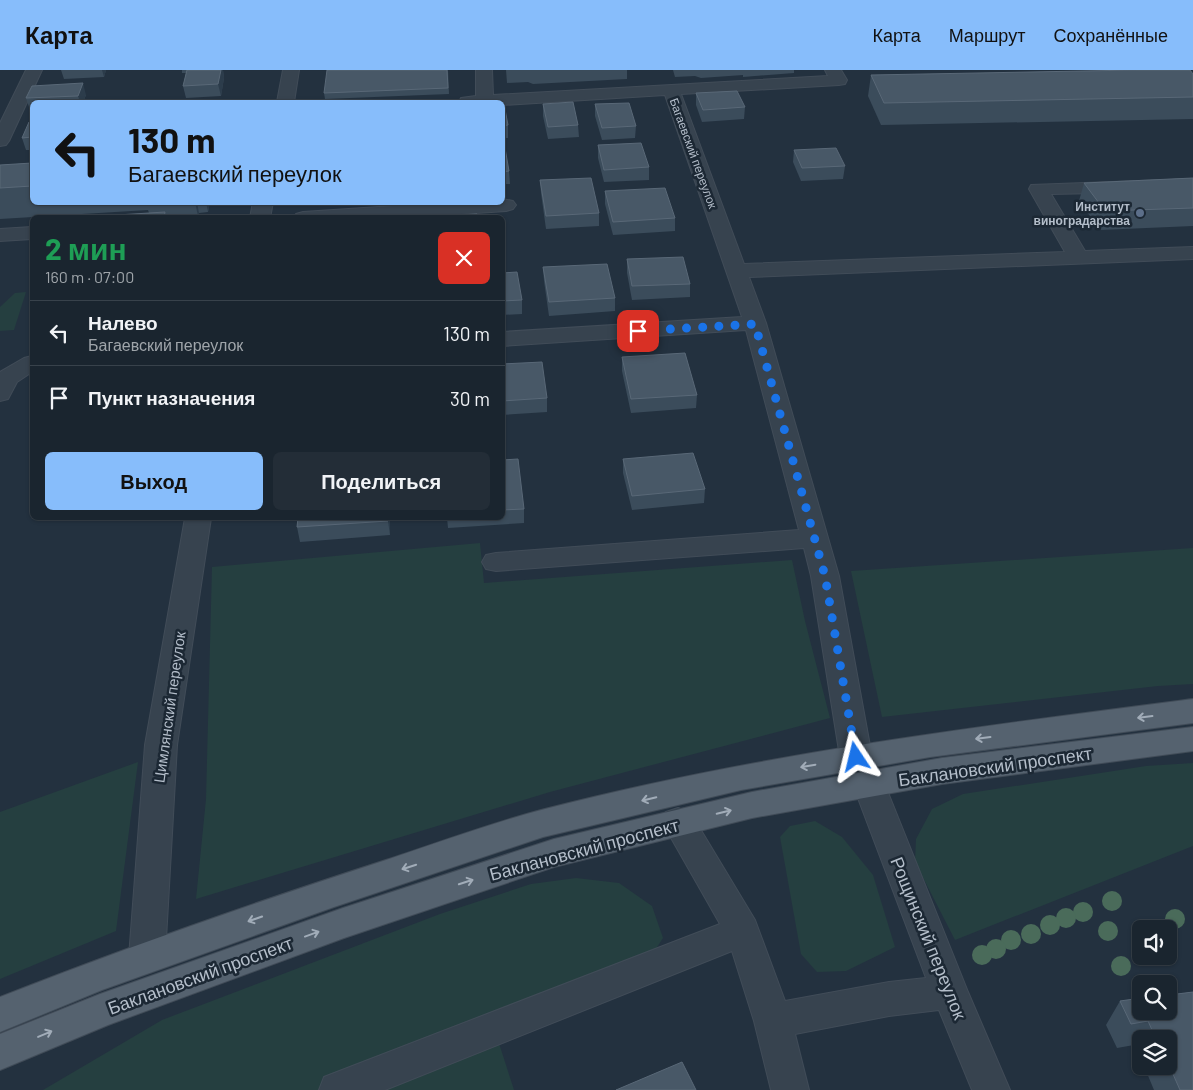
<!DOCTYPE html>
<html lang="ru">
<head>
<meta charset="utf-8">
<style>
	:root { --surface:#1a252f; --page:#232d37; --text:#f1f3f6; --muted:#9fa5aa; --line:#38424b; --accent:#87bdfb }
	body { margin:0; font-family:Barlow,sans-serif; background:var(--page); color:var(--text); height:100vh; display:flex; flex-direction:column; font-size:19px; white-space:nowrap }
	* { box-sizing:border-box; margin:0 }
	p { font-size:16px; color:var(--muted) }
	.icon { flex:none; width:28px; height:28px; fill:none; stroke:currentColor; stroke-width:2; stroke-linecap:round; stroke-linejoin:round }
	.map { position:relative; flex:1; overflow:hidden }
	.panel { position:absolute; left:30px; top:145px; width:475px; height:305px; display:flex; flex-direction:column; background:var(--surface); border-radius:8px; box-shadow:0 1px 4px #0004,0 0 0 1px var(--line) }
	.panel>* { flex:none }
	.guide { position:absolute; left:30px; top:30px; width:475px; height:105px; border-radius:8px; box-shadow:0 1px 4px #0004,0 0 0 1px var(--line); background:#87bdfb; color:#111; overflow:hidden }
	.fabs { position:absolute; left:1132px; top:850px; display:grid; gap:10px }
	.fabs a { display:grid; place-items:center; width:45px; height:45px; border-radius:8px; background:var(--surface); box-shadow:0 1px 4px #0004,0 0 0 1px var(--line); font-size:25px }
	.pin { position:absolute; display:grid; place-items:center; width:42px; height:42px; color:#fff; margin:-21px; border-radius:10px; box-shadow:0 2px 8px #0006 }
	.me { position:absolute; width:55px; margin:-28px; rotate:350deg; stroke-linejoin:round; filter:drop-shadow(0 0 4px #0008) }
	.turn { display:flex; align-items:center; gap:18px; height:105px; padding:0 15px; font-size:22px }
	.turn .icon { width:65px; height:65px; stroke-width:2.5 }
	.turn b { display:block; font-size:35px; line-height:42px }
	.round { display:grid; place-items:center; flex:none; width:52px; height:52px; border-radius:8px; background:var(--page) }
	.overview { display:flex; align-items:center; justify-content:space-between; height:85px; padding:0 15px }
	h1 { font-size:30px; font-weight:700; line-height:38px; color:#1e9e55 }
	.button { display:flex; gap:10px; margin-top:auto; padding:10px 15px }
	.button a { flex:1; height:58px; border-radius:8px; background:var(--accent); color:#111; font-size:20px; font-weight:700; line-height:58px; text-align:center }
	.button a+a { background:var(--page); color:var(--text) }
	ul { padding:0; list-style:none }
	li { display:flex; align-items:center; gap:15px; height:65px; padding:0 15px; border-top:1px solid var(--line) }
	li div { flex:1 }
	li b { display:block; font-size:19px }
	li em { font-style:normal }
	header { display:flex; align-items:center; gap:30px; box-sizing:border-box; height:70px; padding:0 25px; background:var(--accent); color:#111 }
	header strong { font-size:24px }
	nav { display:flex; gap:28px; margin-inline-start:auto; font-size:18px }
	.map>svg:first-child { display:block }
	.green { fill:#253f40 }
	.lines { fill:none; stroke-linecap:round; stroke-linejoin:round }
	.minor-casing { stroke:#414c58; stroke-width:2 }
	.major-casing { stroke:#414c58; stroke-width:2 }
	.minor { fill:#37434f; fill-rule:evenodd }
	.major { fill:#55626f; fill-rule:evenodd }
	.tree { fill:#4a6b5a }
	.wall { fill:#3b4c5b }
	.shaded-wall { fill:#2c3c4b }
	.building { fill:#485867; stroke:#596877 }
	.oneway { stroke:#a1acb8 }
	.route { stroke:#1a73e8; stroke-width:9; stroke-dasharray:0 16.2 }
	.service-dot { fill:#5c6f8a; stroke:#1c2834; stroke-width:2 }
	.labels { text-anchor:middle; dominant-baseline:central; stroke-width:5; stroke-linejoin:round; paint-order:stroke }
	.far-street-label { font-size:12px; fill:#b4beca; stroke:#1c2834 }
	.far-poi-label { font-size:12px; font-weight:bold; fill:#b4beca; stroke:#1c2834; text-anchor:end }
	.street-label { font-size:15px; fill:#b4beca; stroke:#1c2834 }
	.near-street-label { font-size:18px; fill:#b4beca; stroke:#1c2834 }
</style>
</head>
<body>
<header>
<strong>Карта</strong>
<nav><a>Карта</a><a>Маршрут</a><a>Сохранённые</a></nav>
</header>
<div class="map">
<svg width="1193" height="1020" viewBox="0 0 1193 1020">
	<rect width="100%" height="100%" fill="#23313f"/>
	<g class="green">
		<polygon points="26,222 14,260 0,261 0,237 15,223"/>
		<polygon points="480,473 484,513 792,490 805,551 830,648 550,722 196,829 206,729 212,497"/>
		<polygon points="1193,478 1193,614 1158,616 882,647 851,501"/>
		<polygon points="138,692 116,861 0,909 0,742"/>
		<polygon points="1193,693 1193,776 955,870 915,792 916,769 932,739 963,724 1146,696"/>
		<polygon points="815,751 842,767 873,805 895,877 846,901 817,902 801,884 780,767 790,756"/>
		<polygon points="576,808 619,813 652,836 663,868 654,882 324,1020 43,1020 162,950 440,844 531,814"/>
		<polygon points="497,967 514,1020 376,1020"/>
	</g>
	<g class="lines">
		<defs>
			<g id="minor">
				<polygon points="26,0 42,0 9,71 6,75 0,76 0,53"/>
				<polygon points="283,0 299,0 294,32 277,32"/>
				<polygon points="476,0 492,0 493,25 828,6 825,0 841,0 847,10 845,14 839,15 681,24 744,194 1065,182 1029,119 1031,115 1193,109 1193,121 1051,124 1085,181 1193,177 1193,189 749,207 766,253 839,506 872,687 867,696 856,699 845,696 840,687 811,506 804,478 496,501 486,499 482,492 486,485 496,483 799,460 746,260 502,276 502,262 742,247 665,25 502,35 502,32 459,32 461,28 476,26"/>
				<polygon points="502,129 513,131 516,135 513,139 506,141 402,148 294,148 296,144 303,142 454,132 502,132"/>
				<polygon points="253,132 273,132 270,148 250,148"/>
				<polygon points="32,157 32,169 0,171 0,159"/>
				<polygon points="32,286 32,302 17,312 8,329 0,331 0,302 24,288"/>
				<polygon points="185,448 211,448 177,675 165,887 160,898 147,903 134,898 129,887 145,675"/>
				<polygon points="869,702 880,706 885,715 968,922 1010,1020 972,1020 939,940 889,946 795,964 809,1020 771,1020 754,951 732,881 385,1020 319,1020 324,1007 720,854 662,752 666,742 678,738 690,742 755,850 785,931 889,912 926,908 853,715 858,706"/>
			</g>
			<g id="major">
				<path d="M 1193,629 L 1193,653 L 930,687 L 741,720 L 543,767 L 334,837 L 102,920 L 0,962 L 0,927 C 127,877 256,832 386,790 C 438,773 491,753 545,739 C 759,684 974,657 1193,629 Z"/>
				<polygon points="1193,657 1193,681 942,714 752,748 554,797 344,868 108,955 0,1000 0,964 100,924 343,838 554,769 752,722 942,688"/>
			</g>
		</defs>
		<use href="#minor" class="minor-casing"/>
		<use href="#major" class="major-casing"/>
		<use href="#minor" class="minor"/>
		<use href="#major" class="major"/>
	</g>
	<g class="tree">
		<circle cx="1112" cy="831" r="10"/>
		<circle cx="1083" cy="842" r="10"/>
		<circle cx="1066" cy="848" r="10"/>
		<circle cx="1175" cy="849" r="10"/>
		<circle cx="1050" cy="855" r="10"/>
		<circle cx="1108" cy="861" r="10"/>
		<circle cx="1031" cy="864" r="10"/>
		<circle cx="1011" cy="870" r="10"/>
		<circle cx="996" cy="879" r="10"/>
		<circle cx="982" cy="885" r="10"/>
		<circle cx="1121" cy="896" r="10"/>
	</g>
	<g class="wall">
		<polygon points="61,0 106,0 104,7 64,9"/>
		<polygon points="182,0 223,0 224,8 221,26 186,28 183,16 186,3 182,3"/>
		<polygon points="448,0 449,24 325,29 324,23"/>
		<polygon points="506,0 627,0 627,9 533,14 528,12 507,13"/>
		<polygon points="673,0 794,0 794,3 743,7 743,5 701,8 695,6 675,7"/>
		<polygon points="1193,4 1193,49 881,55 868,26 871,5"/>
		<polygon points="696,23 745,37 744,49 702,52 696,35"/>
		<polygon points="86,25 83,32 32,32 32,40 30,40 26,28"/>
		<polygon points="502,34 508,55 508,68 502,68"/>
		<polygon points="543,34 578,55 579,67 548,69 543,46"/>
		<polygon points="595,34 636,56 635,68 602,70 595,46"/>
		<polygon points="32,52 32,80 26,80 22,68"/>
		<polygon points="598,75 649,97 649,110 604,112 598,88"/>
		<polygon points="502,78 509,101 510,114 502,114"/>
		<polygon points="794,80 845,96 843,109 801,111 793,92"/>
		<polygon points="32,93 32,132 210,132 208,142 199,143 198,146 179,148 100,148 149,143 148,140 0,149 0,95"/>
		<polygon points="1193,108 1193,156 1100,160 1079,131 1084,113"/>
		<polygon points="540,110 599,143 599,156 546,159 541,123"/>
		<polygon points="605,121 675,148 675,161 613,165 605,134"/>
		<polygon points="627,189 690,214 690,227 632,230 627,203"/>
		<polygon points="543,197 615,228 615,241 549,246 544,211"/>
		<polygon points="502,203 522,230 522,244 502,245"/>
		<polygon points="622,287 697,325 696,338 631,343 622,301"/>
		<polygon points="502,294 547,328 547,342 502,345"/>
		<polygon points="623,389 705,419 704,433 632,440 623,403"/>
		<polygon points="502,390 524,439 524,453 448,458 447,448 502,448"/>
		<polygon points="298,448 390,448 390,465 300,472 297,457"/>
		<polygon points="1193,922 1193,1020 1154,1020 1144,996 1169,996 1169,969 1141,969 1141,991 1134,975 1117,978 1106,955 1120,931"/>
	</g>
	<g class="shaded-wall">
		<polygon points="102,0 106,0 104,7"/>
		<polygon points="221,0 223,0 224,8 221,26 218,14"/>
		<polygon points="83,13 86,25 83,32 80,32 78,26"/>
		<polygon points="195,132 197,132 199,143 198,146"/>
		<polygon points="206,132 210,132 208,142"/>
		<polygon points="388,448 390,448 390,465 388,451"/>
	</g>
	<g class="building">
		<polygon points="187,0 221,0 218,14 183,16"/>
		<polygon points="327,0 447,0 448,18 324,23"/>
		<polygon points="1136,0 1190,0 1193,4 1193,27 884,33 871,5"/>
		<polygon points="83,13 78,26 26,28 32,16"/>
		<polygon points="737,21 745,37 703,40 696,23"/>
		<polygon points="573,32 578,55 548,57 543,34"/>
		<polygon points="629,33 636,56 602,58 595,34"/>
		<polygon points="502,34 504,34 508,55 502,56"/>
		<polygon points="29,52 32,52 32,67 22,68"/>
		<polygon points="641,73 649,97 604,100 598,75"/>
		<polygon points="502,78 505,78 509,101 502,102"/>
		<polygon points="836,78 845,96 802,98 794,80"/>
		<polygon points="32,93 32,116 0,118 0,95"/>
		<polygon points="591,108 599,143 546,146 540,110"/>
		<polygon points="1193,108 1193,138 1105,141 1084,113"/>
		<polygon points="665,118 675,148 613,152 605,121"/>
		<polygon points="165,142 164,148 100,148 101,146"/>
		<polygon points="477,144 477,148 427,147"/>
		<polygon points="683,187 690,214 632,216 627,189"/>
		<polygon points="607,194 615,228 549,232 543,197"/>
		<polygon points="517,202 522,230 502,231 502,203"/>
		<polygon points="685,283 697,325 631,329 622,287"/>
		<polygon points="542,292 547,328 502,331 502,294"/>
		<polygon points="693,383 705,419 632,426 623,389"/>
		<polygon points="518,389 524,439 502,440 502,390"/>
		<polygon points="298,448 388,448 388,451 297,457"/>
		<polygon points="1193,922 1193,1020 1180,1020 1169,995 1169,969 1156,969 1148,951 1131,954 1120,931 1141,928 1141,941 1169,941 1169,925"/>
		<polygon points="682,992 696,1020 616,1020"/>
	</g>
	<defs><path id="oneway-shaft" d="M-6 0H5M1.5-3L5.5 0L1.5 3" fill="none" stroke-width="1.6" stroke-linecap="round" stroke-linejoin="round" transform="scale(1.25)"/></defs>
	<g class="oneway">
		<use href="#oneway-shaft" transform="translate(1145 647) rotate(173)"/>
		<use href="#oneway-shaft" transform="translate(983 668) rotate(173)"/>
		<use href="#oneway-shaft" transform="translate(808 696) rotate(170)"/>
		<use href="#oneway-shaft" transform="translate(649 729) rotate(167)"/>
		<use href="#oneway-shaft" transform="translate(724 742) rotate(-13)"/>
		<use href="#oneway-shaft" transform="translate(409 797) rotate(162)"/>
		<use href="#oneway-shaft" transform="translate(466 812) rotate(-18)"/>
		<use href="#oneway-shaft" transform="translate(255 849) rotate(161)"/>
		<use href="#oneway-shaft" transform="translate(312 864) rotate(-20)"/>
		<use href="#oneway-shaft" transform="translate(45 964) rotate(-23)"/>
	</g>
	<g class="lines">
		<polyline class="route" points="638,261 755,254 825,506 856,687"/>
	</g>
	<circle class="service-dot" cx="1140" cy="143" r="5"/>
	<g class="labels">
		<g class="far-street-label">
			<text transform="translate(694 83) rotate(70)">Багаевский переулок</text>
		</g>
		<g class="far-poi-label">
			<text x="1130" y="136">Институт<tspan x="1130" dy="14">виноградарства</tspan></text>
		</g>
		<g class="street-label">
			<text transform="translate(169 637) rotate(-82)">Цимлянский переулок</text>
		</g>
		<g class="near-street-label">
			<text transform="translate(995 696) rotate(-8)">Баклановский проспект</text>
			<text transform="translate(584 779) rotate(-15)">Баклановский проспект</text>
			<text transform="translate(929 868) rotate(68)">Рощинский переулок</text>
			<text transform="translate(200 905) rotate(-20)">Баклановский проспект</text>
		</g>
	</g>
</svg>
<div class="fabs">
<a><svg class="icon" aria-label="sound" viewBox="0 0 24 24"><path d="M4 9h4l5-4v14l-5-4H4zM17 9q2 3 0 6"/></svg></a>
<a><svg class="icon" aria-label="search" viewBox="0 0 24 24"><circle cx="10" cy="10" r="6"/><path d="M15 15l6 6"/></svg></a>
<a><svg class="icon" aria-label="layers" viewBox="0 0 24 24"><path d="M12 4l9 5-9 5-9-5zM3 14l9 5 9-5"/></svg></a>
</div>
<div class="pin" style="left:638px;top:261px;background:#d93025"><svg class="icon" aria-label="arrive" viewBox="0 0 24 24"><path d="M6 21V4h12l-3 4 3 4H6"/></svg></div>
<svg class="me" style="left:856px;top:687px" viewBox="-20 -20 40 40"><path d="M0-17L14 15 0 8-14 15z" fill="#1a73e8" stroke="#fff" stroke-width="4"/></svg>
<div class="guide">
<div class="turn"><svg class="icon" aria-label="left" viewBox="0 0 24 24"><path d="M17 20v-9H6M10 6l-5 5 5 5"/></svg><div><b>130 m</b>Багаевский переулок</div></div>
</div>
<section class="panel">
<div class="overview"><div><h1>2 мин</h1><p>160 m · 07:00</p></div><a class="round" style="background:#d93025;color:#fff"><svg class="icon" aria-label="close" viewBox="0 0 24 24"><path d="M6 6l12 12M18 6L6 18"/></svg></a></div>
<ul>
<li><svg class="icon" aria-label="left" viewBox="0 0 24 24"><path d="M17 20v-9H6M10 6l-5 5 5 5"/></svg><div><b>Налево</b><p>Багаевский переулок</p></div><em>130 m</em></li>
<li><svg class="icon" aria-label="arrive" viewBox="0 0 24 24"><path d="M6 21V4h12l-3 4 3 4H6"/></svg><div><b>Пункт назначения</b></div><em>30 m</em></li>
</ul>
<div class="button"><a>Выход</a><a>Поделиться</a></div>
</section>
</div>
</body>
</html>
